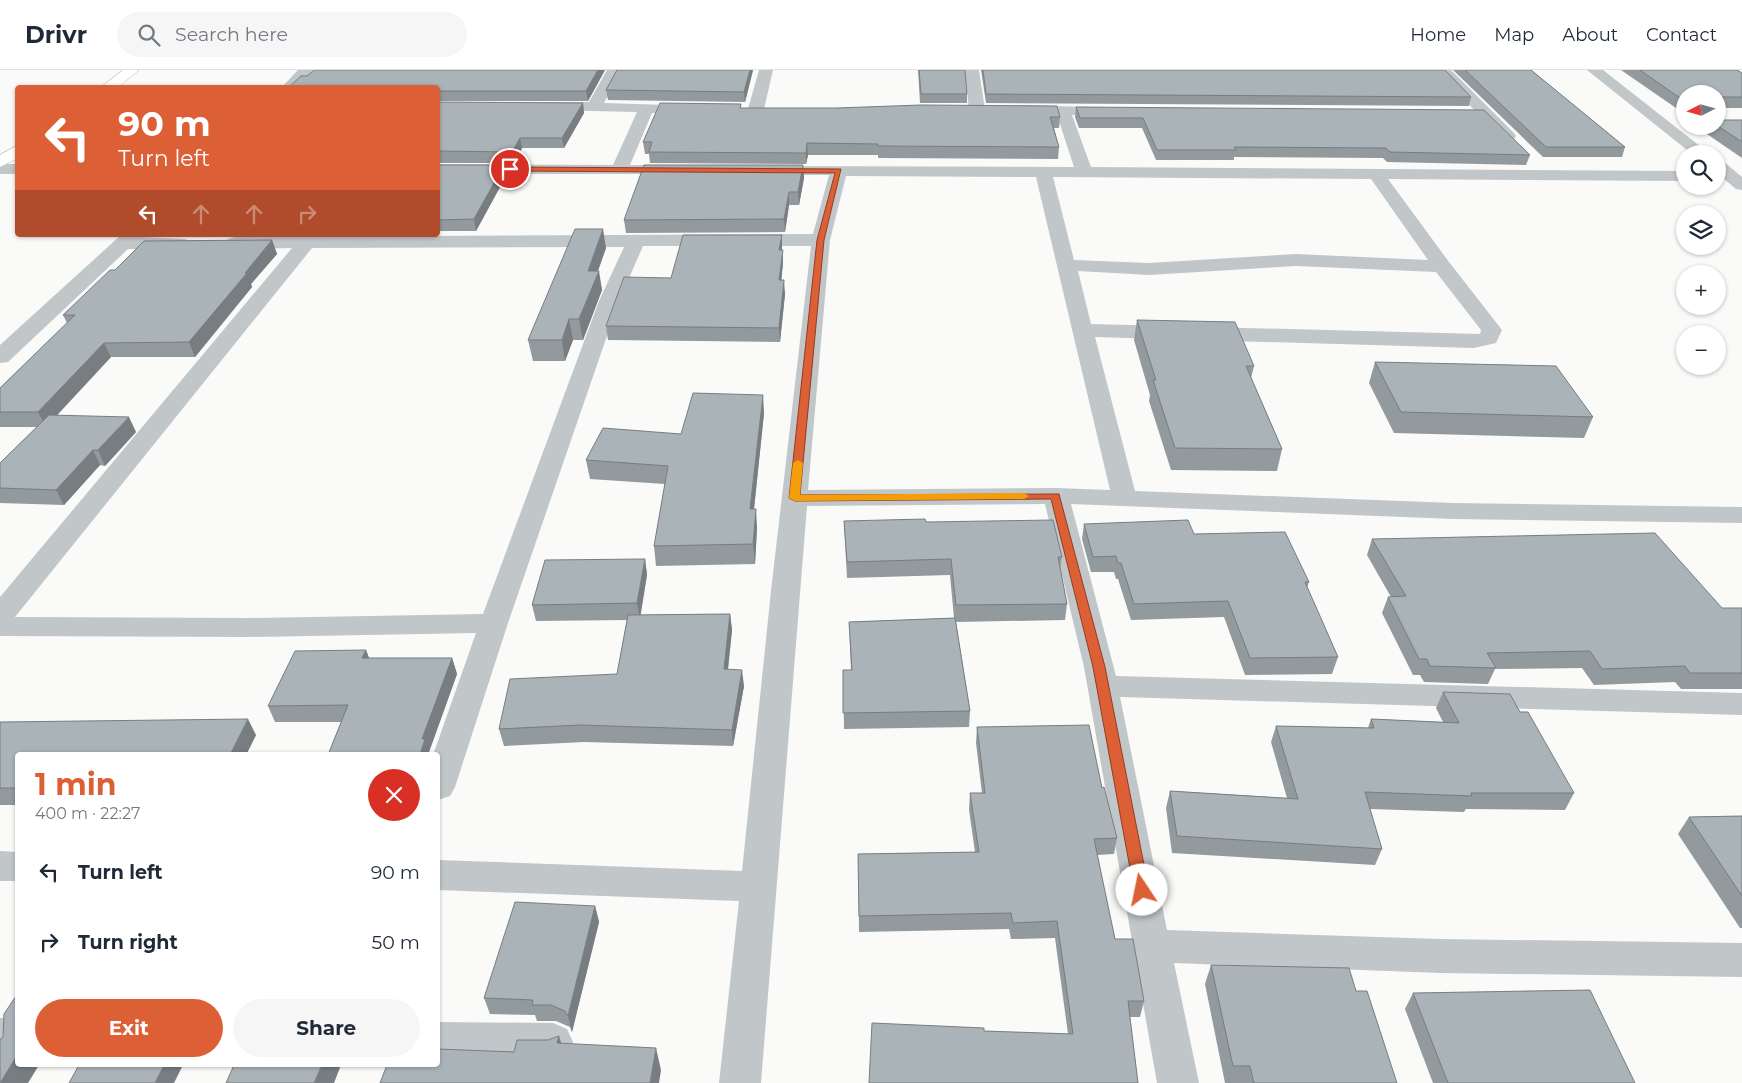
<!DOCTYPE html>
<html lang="en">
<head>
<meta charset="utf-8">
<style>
	:root { --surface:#fff; --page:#f6f6f7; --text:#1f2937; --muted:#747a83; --line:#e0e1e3; --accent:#dc5f36 }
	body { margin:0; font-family:Montserrat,sans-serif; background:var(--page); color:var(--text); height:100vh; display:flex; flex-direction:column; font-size:19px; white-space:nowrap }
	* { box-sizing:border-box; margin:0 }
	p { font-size:16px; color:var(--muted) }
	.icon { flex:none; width:28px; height:28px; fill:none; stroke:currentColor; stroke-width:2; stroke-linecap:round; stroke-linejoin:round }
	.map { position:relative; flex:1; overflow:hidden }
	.sheet { position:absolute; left:15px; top:682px; width:425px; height:315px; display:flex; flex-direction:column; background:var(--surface); border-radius:5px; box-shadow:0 1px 4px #0004 }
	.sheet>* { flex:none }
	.top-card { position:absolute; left:15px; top:15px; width:425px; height:152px; border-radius:5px; box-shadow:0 1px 4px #0004; background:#dc5f36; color:#fff; overflow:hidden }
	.needle { width:32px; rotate:264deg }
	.tools { position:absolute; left:1676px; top:15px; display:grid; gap:10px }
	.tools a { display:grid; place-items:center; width:50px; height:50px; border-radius:50%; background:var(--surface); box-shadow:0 1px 4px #0004; font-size:25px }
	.pin { position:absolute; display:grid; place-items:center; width:42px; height:42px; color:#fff; margin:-21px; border:2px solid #fff; border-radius:50%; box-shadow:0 1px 5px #0007 }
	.me { position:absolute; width:55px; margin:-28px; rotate:349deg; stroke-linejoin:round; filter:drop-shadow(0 0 4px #0008) }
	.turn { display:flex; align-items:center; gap:18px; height:105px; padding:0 20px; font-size:22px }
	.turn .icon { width:65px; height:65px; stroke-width:2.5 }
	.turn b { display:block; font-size:35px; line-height:42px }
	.lanes { display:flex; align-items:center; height:48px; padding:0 20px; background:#0003; justify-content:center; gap:25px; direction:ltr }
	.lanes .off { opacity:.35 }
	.round { display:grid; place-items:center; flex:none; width:52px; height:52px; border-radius:26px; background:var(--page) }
	.head { display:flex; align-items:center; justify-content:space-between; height:85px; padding:0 20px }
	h1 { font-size:30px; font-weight:700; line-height:38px; color:var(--accent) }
	.action { display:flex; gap:10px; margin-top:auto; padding:10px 20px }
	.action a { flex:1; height:58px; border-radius:30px; background:var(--accent); color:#fff; font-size:20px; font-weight:700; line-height:58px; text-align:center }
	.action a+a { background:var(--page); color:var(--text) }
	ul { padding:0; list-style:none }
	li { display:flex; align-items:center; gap:15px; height:70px; padding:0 20px }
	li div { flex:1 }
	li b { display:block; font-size:19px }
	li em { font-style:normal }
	header { display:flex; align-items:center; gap:30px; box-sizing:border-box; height:70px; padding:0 25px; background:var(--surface); border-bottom:1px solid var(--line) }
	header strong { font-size:24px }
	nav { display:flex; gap:28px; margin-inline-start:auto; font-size:18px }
	.search { width:350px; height:45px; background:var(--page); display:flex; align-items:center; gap:12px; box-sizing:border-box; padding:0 18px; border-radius:28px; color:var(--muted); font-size:19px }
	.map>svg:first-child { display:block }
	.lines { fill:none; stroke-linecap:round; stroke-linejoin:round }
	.secondary-casing { stroke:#b6bbc0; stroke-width:1 }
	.street { fill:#c1c6c9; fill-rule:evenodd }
	.secondary { fill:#fff; fill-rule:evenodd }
	.wall { fill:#929a9e }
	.shaded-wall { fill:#777d81 }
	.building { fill:#aab3b8; stroke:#777d81 }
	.route { fill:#dc5f36; stroke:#8f3e23 }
	.slow { fill:#f59e0b }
</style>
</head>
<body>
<header>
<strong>Drivr</strong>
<div class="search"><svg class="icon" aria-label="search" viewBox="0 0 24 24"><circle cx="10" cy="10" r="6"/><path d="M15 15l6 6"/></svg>Search here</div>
<nav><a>Home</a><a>Map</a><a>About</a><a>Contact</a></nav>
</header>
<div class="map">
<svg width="1742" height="1013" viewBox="0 0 1742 1013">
	<rect width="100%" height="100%" fill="#fafaf8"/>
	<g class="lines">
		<defs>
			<g id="secondary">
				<polygon points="123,0 139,0 117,18 100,18"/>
				<polygon points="18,75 18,88 0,97 0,85"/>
			</g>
		</defs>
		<use href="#secondary" class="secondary-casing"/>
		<g class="street">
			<polygon points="298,0 313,0 297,18 281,18"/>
			<polygon points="607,0 621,0 604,33 699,36 702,39 699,42 694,44 652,43 630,95 679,95 685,96 687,100 685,104 438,104 438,94 613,95 637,42 547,40 542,39 540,36 542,33 547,32 589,32"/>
			<polygon points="759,0 773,0 764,39 761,42 751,42 748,39"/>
			<polygon points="965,0 979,0 985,40 982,43 972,43 969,40"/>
			<polygon points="1436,0 1451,0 1514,63 1516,66 1514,69 1502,69"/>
			<polygon points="1587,0 1603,0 1710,84 1692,84"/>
			<path d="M 1022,35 L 1119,38 L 1122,41 L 1119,44 L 1114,46 L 1072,45 L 1091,97 L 1685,101 L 1685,111 L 1388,109 L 1449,192 L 1502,260 L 1496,273 L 1474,278 L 1095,267 L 1135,421 L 1454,433 L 1742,437 L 1742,453 L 1454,449 L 1071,434 L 1116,606 L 1742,623 L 1742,645 L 1120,627 L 1167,860 L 1440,869 L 1742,873 L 1742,907 L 1440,903 L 1174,893 L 1199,1013 L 1157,1013 L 1084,597 L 1045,434 L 807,436 L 761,1013 L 719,1013 L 739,831 L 438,820 L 438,790 L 742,801 L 771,521 L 811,176 L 643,176 L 619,231 L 508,553 L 455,717 L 450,726 L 438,730 L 438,685 L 433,685 L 476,563 L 247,567 L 0,566 L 0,527 L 292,178 L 235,179 L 228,177 L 226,173 L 228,169 L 235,167 L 813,164 L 829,105 L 767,105 L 761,104 L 759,100 L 761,96 L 1074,97 L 1057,45 L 1017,43 L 1014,40 L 1017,37 ZM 846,106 L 1036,107 L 1110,420 L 1056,418 L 808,420 L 830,170 ZM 1053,107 L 1371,109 L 1428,190 L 1296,184 L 1149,193 L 1074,190 ZM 624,177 L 599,231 L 483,544 L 247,548 L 15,547 L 312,178 ZM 1296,196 L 1436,202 L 1481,260 L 1480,264 L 1091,254 L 1078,201 L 1149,205 Z"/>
			<polygon points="1718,91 1724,92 1742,107 1742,120 1736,119 1718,104"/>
			<rect x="0" y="94" width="18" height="10"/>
			<polygon points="121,165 141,165 140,167 186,169 188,173 186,177 179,179 128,179 8,292 0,293 0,275"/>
			<polygon points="0,781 18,782 18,811 0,811"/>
			<rect x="0" y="948" width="18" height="38"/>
			<polygon points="438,952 553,953 567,959 573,972 567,985 553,991 438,990"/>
		</g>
		<use href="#secondary" class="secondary"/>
	</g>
	<g class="wall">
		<polygon points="314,0 605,0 588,31 438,31 438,18 307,6"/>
		<polygon points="617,0 753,0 745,32 608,30 606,20"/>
		<polygon points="918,0 965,0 967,24 967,33 920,33"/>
		<polygon points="981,0 1445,0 1471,27 1469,36 986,33"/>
		<polygon points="1453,0 1531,0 1625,77 1622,87 1543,87"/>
		<polygon points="1621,0 1742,0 1738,0 1742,3 1742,38 1718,38 1718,24 1685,24 1685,38 1676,38"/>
		<polygon points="438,32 583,33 584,43 564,78 522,78 514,93 438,93"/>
		<polygon points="741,34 741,38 1060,47 1059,58 1054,58 1059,77 1058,89 878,88 878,85 808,85 806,94 650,93 649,84 645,84 643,72"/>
		<polygon points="1076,37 1530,85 1526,95 1387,92 1383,88 1234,87 1234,90 1156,90 1142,58 1079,58 1075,47"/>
		<polygon points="1718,50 1742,50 1742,88 1704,62 1707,56 1718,56"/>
		<polygon points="438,95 506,106 476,161 438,161"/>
		<polygon points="803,95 804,108 799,135 789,135 785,162 626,163 624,150"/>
		<polygon points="782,165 782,180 783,193 781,210 785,224 780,272 608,270 606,256 671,208"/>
		<polygon points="272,170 277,184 251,214 252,217 195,287 111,287 57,345 136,362 105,396 100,395 64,435 0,433 0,393 37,357 0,357 0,318 67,253 63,245 115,200"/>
		<polygon points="606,178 598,201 602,220 583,270 573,270 565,291 533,291 528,270"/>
		<polygon points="1137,250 1254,296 1251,308 1282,379 1277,401 1171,400 1149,331 1150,325 1134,270"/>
		<polygon points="1375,292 1593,347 1584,368 1394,363 1369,313"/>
		<polygon points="764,343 754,439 757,458 755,494 656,496 654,476 665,414 590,409 586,390 681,364"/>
		<polygon points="844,451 926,452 1062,487 1060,499 1067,534 1065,550 956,552 970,641 969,657 844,659 843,600 851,600 849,552 954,548 950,505 847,508"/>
		<polygon points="1084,454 1194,464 1309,512 1307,518 1338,587 1332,604 1245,605 1224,547 1131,550 1118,509 1116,509 1114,502 1091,502 1082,469"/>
		<polygon points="1372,469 1722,538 1742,538 1742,619 1681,619 1675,612 1594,615 1582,598 1495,599 1488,614 1424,612 1420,605 1413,605 1382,543 1388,527 1391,527 1367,485"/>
		<polygon points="645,489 647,505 640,545 730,544 732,560 728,600 744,616 733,676 584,672 504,676 499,659 617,604 627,550 536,551 532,535"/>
		<polygon points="366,580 369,588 452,588 457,604 429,682 430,685 328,685 341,652 275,652 268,636"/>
		<polygon points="1443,622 1520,642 1574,723 1565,740 1466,739 1464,742 1370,739 1382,779 1375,795 1172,783 1166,738 1170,721 1287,728 1271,672 1276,656 1368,658 1371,649 1443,652 1436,638"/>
		<polygon points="0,652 256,665 246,685 18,685 18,735 0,735"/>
		<polygon points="977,657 1102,718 1117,768 1114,784 1097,785 1115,869 1144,931 1140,947 1130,947 1138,1013 984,961 1068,964 1055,868 1011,869 1009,859 859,862 858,784 975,782 969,740 970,723 982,723 976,673"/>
		<polygon points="1742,746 1742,858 1740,858 1678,764 1689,747"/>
		<polygon points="595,836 599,852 572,962 570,957 556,951 537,951 535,945 490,944 484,928"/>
		<polygon points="1211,895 1356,921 1397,1013 1225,1013 1205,914"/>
		<polygon points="1413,923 1635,1013 1433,1013 1405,939"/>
	</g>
	<g class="shaded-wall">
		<polygon points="598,0 605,0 588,31 586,21"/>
		<polygon points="750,0 753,0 745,32 744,22"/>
		<polygon points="583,33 584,43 564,78 562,68"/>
		<polygon points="520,68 522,78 514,93 512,82"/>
		<polygon points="807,73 808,85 806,94 806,83"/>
		<polygon points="504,95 506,106 476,161 474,149"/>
		<polygon points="803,95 804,108 799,135 798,122"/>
		<polygon points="789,122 789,135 785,162 784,149"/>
		<polygon points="603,159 606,178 591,220 588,201"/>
		<polygon points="782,165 782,178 780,193 779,180"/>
		<polygon points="272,170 277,184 251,214 252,217 195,287 189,272"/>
		<polygon points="783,180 783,193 780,224 779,210"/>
		<polygon points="599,201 602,220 583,270 579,249"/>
		<polygon points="784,210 785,224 780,272 779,258"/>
		<polygon points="569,249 573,270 565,291 562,270"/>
		<polygon points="104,273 111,287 46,357 38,342"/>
		<polygon points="763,325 764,343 752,458 750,439"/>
		<polygon points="129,347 136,362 105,396 98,380"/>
		<polygon points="93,380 100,395 64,435 56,420"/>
		<polygon points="756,439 757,458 755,494 753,474"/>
		<polygon points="645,489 647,505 640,549 637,533"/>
		<polygon points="730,544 732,560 726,616 724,599"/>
		<polygon points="366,580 372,596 362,588"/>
		<polygon points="452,588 457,604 429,682 430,685 420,685 422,669"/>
		<polygon points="742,600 744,616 733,676 732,660"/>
		<polygon points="248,649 256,665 246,685 230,685"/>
		<polygon points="595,836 599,852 572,962 568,946"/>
		<polygon points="559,966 566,988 557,973"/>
		<polygon points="656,978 661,1000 659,1013 650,1013"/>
		<polygon points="18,984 18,995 39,995 28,1013 0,1013"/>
		<polygon points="164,995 183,995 174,1013 155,1013"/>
		<polygon points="322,995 341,995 334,1013 314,1013"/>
	</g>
	<g class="building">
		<polygon points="314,0 598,0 586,21 438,21 438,18 288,18 301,6 307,6"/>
		<polygon points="617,0 750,0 744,22 606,20"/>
		<polygon points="919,0 965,0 967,24 921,24"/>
		<polygon points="983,0 1445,0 1471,27 986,24"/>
		<polygon points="1465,0 1531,0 1625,77 1546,77"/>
		<polygon points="1640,0 1737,0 1742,3 1742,27 1718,27 1718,24 1685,24 1685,28 1680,28"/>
		<polygon points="438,32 583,33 562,68 520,68 512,82 438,81"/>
		<polygon points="660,33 741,34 740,38 836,38 921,35 1057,36 1060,47 1050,47 1059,77 878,76 878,74 807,73 806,83 649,82 652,72 643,72"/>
		<polygon points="1076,37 1484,40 1530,85 1390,82 1386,78 1234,77 1236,80 1157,80 1143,48 1080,48"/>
		<polygon points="1718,50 1742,50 1742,72 1718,56"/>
		<polygon points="438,95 504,95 474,149 438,150 438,122 440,118 438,118"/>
		<polygon points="644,95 803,95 798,122 789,122 784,149 624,150"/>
		<polygon points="575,159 603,159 588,201 599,201 579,249 569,249 562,270 528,270"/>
		<polygon points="683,165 782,165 779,180 783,180 779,210 784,210 779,258 606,256 624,207 671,208"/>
		<polygon points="272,170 245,203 247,203 189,272 104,273 38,342 0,342 0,318 75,245 63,245 110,200 115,200 144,171"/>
		<polygon points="1137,250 1235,252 1254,296 1246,296 1282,379 1175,378 1153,310 1156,310"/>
		<polygon points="1375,292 1556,296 1593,347 1401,342"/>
		<polygon points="693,323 763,325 750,439 756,439 753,474 654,476 668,396 586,390 603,358 681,364"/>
		<polygon points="49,345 129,347 98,380 93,380 56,420 0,418 0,393"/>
		<polygon points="925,449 926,452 1053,450 1062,487 1058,487 1067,534 956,535 951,489 847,492 844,451"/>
		<polygon points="1188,450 1194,464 1285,462 1309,512 1305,512 1338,587 1250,588 1228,531 1134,534 1121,493 1118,493 1116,486 1093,487 1084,454"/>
		<polygon points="1655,463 1722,538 1742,538 1742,603 1690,603 1685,596 1602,599 1590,581 1487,583 1496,598 1430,596 1427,589 1419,589 1388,527 1406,526 1372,469"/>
		<polygon points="645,489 637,533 532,535 545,490"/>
		<polygon points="730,544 724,599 742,600 732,660 580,655 499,659 510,609 617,604 628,545"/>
		<polygon points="955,548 970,641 843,643 843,600 852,600 849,552"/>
		<polygon points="366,580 362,588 452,588 422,669 425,669 420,685 328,685 348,635 268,636 295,581"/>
		<polygon points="1443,622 1510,624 1520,642 1528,642 1574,723 1471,723 1472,726 1365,722 1382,779 1177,766 1170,721 1298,729 1276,656 1374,658 1371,649 1459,653"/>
		<polygon points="248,649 230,685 18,685 18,718 0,718 0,652"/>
		<polygon points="1089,655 1102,718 1104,717 1117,768 1094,769 1115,869 1133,869 1144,931 1128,931 1138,1013 869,1013 872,953 984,958 984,961 1073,964 1057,851 1013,853 1011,843 859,846 858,784 979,782 970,723 985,723 977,657"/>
		<polygon points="1742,746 1742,826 1689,747"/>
		<polygon points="515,832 595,836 568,946 565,941 551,935 532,935 533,930 484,928"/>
		<polygon points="1211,895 1349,898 1356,921 1367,921 1397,1013 1254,1013 1250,996 1233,996"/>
		<polygon points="1590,920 1635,1013 1448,1013 1413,923"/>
		<polygon points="18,923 18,984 0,1013 0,969 1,969 3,967 4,944"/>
		<polygon points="559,966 557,973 656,978 650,1013 380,1013 387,995 438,995 438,979 514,982 517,970 548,970"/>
		<polygon points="79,995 164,995 155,1013 69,1013"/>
		<polygon points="234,995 322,995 314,1013 226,1013"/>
	</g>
	<polygon class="route" points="510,97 841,99 824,170 800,425 1059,424 1105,597 1149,820 1147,825 1142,826 1136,825 1134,820 1093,597 1051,429 795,431 789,428 817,170 835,103 508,101 507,99"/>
	<polygon class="slow" points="798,390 803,393 800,425 1024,423 1029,426 1024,429 795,431 789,428 793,393"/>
</svg>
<div class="tools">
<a><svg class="needle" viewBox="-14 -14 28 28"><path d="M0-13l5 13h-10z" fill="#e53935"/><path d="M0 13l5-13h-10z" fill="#747a83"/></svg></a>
<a><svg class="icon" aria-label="search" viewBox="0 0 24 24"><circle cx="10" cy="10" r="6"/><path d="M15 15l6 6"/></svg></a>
<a><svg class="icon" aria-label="layers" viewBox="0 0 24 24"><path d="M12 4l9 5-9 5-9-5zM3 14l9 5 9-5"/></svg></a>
<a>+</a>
<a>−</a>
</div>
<div class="pin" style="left:510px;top:99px;background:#d93025"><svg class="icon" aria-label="arrive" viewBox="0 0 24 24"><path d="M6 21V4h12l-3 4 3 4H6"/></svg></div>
<svg class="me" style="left:1142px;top:820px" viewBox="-20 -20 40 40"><circle r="19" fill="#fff"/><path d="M0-13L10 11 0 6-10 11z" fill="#dc5f36"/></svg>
<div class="top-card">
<div class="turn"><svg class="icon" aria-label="left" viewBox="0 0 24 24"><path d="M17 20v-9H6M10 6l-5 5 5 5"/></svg><div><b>90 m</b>Turn left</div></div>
<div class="lanes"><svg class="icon" aria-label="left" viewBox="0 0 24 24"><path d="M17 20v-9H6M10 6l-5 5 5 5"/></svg><svg class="icon off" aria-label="ahead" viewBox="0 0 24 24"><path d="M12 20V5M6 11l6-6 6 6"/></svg><svg class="icon off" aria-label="ahead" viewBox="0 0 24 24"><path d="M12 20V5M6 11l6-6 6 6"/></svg><svg class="icon off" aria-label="right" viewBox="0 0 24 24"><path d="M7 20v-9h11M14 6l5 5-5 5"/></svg></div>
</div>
<section class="sheet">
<div class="head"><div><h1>1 min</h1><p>400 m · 22:27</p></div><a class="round" style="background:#d93025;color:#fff"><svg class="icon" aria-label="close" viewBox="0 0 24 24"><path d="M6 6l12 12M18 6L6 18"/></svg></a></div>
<ul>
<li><svg class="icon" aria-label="left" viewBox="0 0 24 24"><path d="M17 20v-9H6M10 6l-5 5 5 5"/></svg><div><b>Turn left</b></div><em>90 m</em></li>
<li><svg class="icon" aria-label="right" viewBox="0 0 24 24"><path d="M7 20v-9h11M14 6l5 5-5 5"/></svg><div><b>Turn right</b></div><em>50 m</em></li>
</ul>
<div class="action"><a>Exit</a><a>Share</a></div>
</section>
</div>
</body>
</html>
